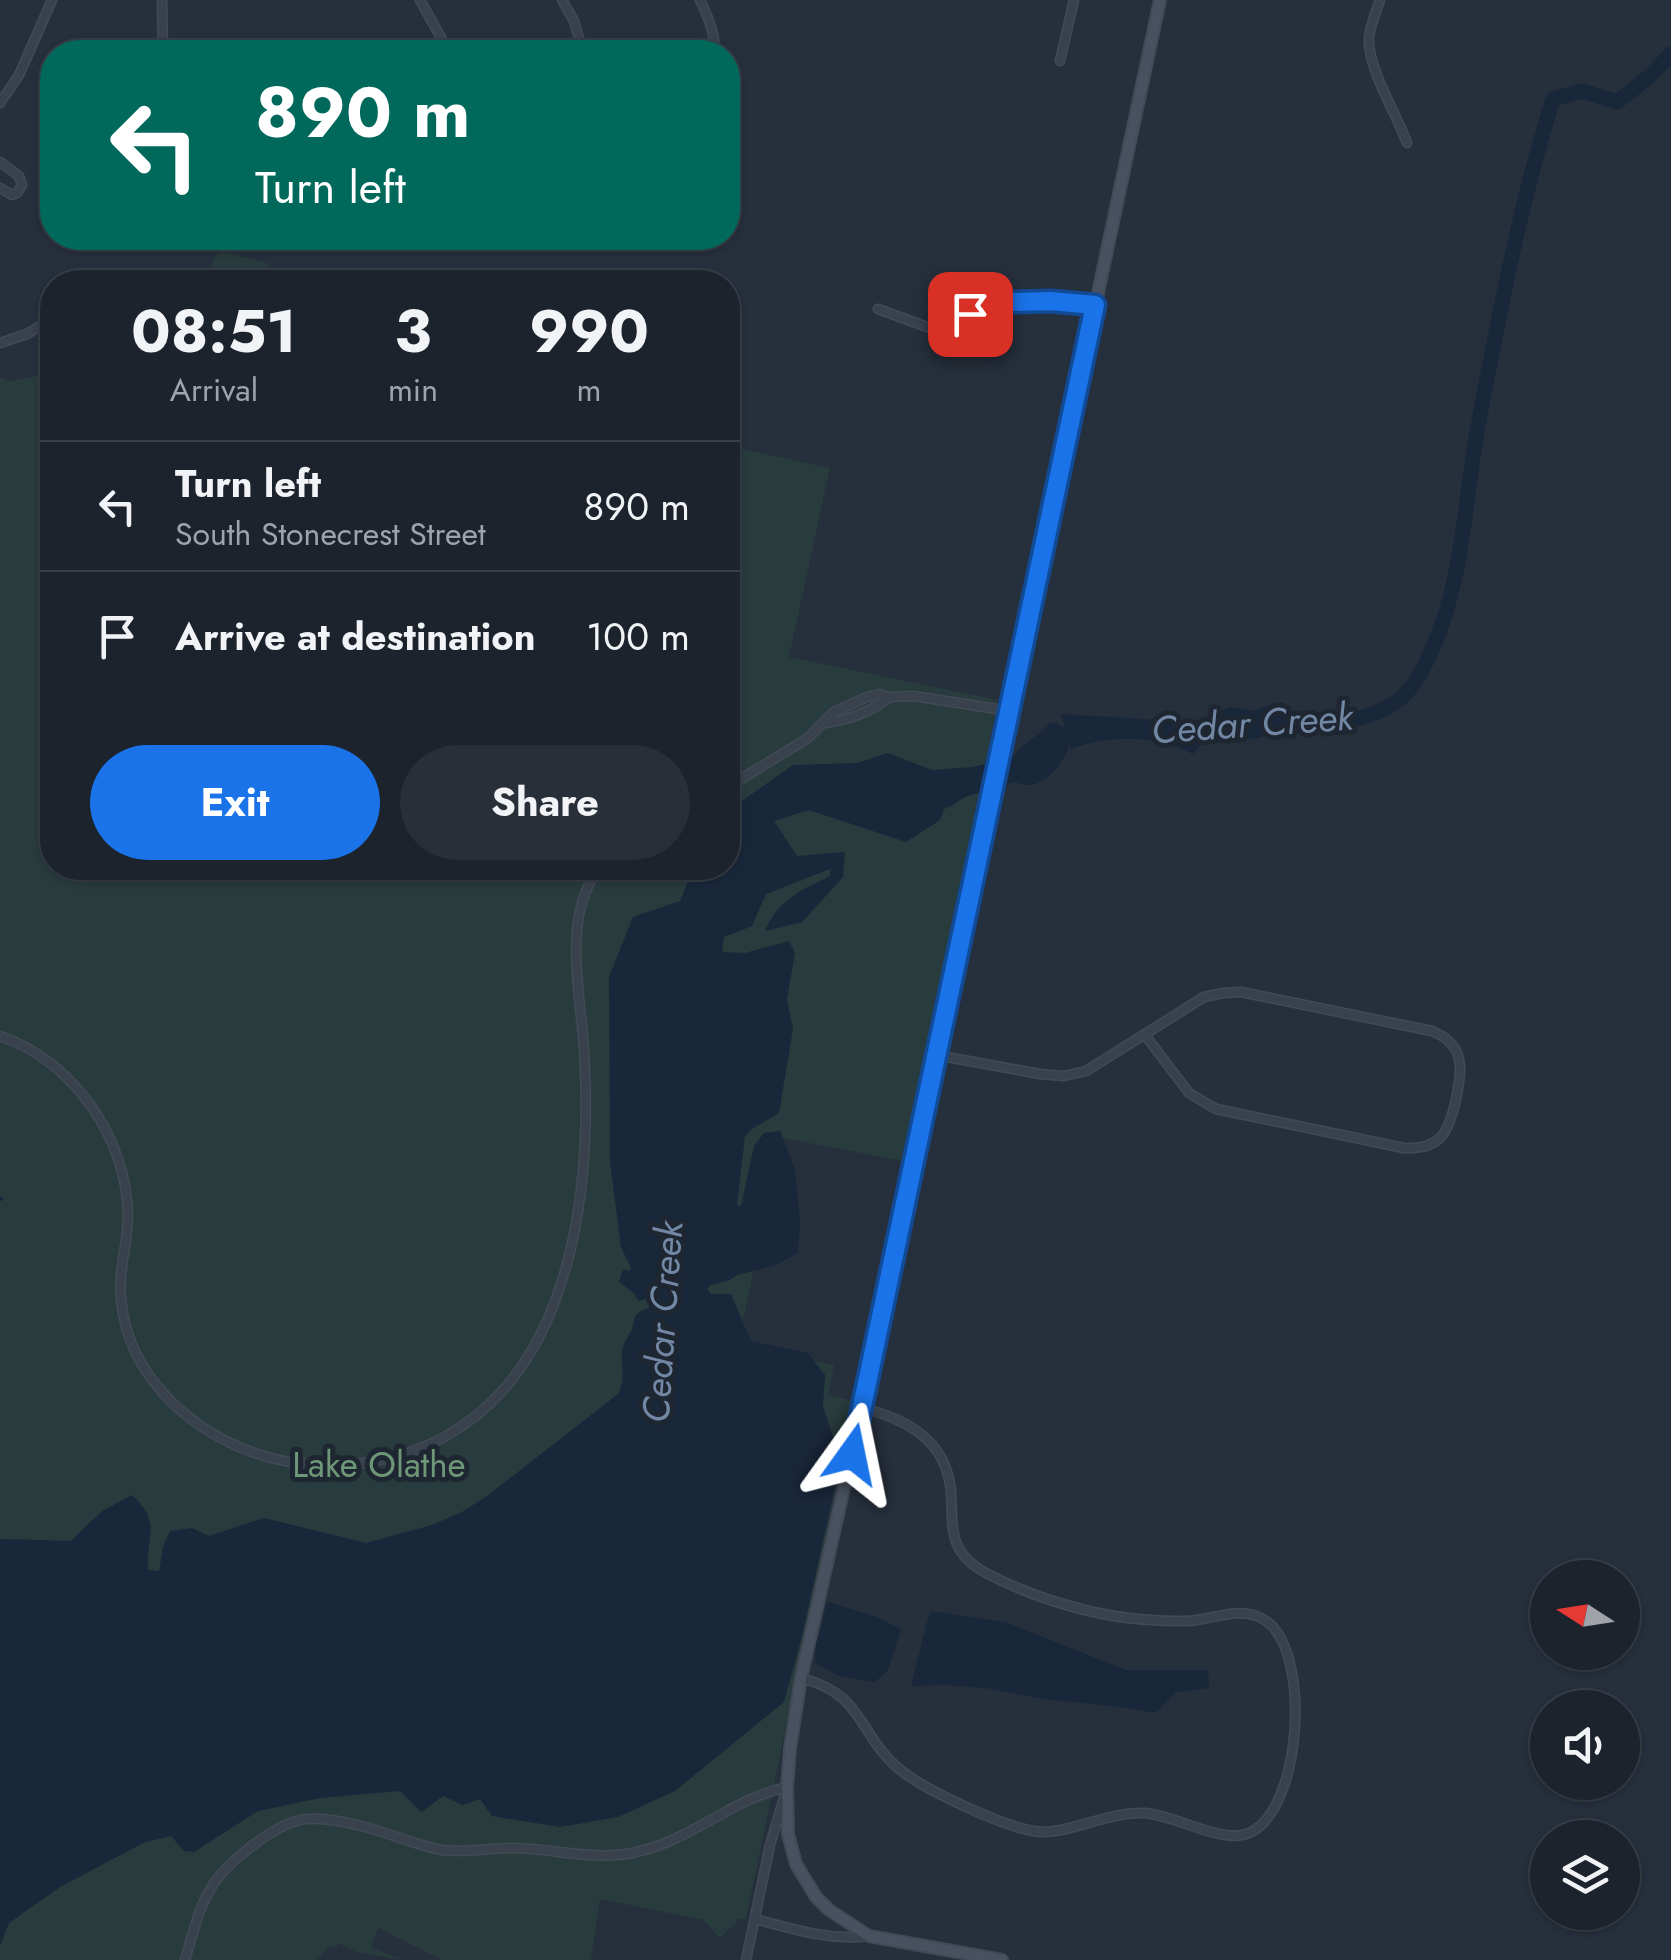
<!DOCTYPE html>
<html lang="en">
<head>
<meta charset="utf-8">
<style>
	:root { --surface:#1c232d; --page:#292f39; --text:#f1f3f6; --muted:#a0a4aa; --line:#3a4049; --accent:#1a73e8 }
	body { margin:0; font-family:Jost,sans-serif; background:var(--page); color:var(--text); height:100vh; display:flex; flex-direction:column; font-size:38px; white-space:nowrap }
	* { box-sizing:border-box; margin:0 }
	p { font-size:32px; color:var(--muted) }
	.icon { flex:none; width:55px; height:55px; fill:none; stroke:currentColor; stroke-width:2; stroke-linecap:round; stroke-linejoin:round }
	.map { position:relative; flex:1; overflow:hidden }
	.drawer { position:absolute; left:40px; top:270px; width:700px; height:610px; display:flex; flex-direction:column; background:var(--surface); border-radius:40px; box-shadow:0 2px 8px #0004,0 0 0 2px var(--line) }
	.drawer>* { flex:none }
	.top-card { position:absolute; left:40px; top:40px; width:700px; height:210px; border-radius:40px; box-shadow:0 2px 8px #0004,0 0 0 2px var(--line); background:#00695c; color:#fff; overflow:hidden }
	.needle { width:65px; rotate:282deg }
	.buttons { position:absolute; left:1530px; top:1560px; display:grid; gap:20px }
	.buttons a { display:grid; place-items:center; width:110px; height:110px; border-radius:50%; background:var(--surface); box-shadow:0 2px 8px #0004,0 0 0 2px var(--line); font-size:50px }
	.pin { position:absolute; display:grid; place-items:center; width:85px; height:85px; color:#fff; margin:-42px; border-radius:20px; box-shadow:0 5px 15px #0006 }
	.me { position:absolute; width:110px; margin:-55px; rotate:12deg; stroke-linejoin:round; filter:drop-shadow(0 0 8px #0008) }
	.turn { display:flex; align-items:center; gap:35px; height:210px; padding:0 50px; font-size:45px }
	.turn .icon { width:130px; height:130px; stroke-width:2.5 }
	.turn b { display:block; font-size:70px; line-height:85px }
	.eta { display:flex; justify-content:space-evenly; align-items:center; height:170px; text-align:center }
	.eta b { font-size:60px; font-weight:700; line-height:70px }
	.primary-button { display:flex; gap:20px; margin-top:auto; padding:20px 50px }
	.primary-button a { flex:1; height:115px; border-radius:60px; background:var(--accent); color:#fff; font-size:40px; font-weight:700; line-height:115px; text-align:center }
	.primary-button a+a { background:var(--page); color:var(--text) }
	ul { padding:0; list-style:none }
	li { display:flex; align-items:center; gap:30px; height:130px; padding:0 50px; border-top:2px solid var(--line) }
	li div { flex:1 }
	li b { display:block; font-size:38px }
	li em { font-style:normal }
	.map>svg:first-child { display:block }
	.green { fill:#283b3d }
	.water { fill:#19273a }
	.lines { fill:none; stroke-linecap:round; stroke-linejoin:round }
	.stream { stroke:#19273a; stroke-width:2.5 }
	.river { stroke:#19273a; stroke-width:15 }
	.street-casing { stroke:#424a56; stroke-width:11 }
	.secondary-casing { stroke:#424a56; stroke-width:14 }
	.street { stroke:#39414d; stroke-width:8 }
	.secondary { stroke:#48515f; stroke-width:10 }
	.route-casing { stroke:#114b97; stroke-width:25 }
	.route { stroke:#1a73e8; stroke-width:18 }
	.labels { text-anchor:middle; dominant-baseline:central; stroke-width:10; stroke-linejoin:round; paint-order:stroke }
	.park-label { font-size:35px; fill:#6e9777; stroke:#1e2632 }
	.water-label { font-size:38px; font-style:italic; fill:#7187a4; stroke:#1e2632 }
</style>
</head>
<body>
<div class="map">
<svg width="1671" height="1960" viewBox="0 0 1671 1960">
	<rect width="100%" height="100%" fill="#262f3c"/>
	<g class="green">
		<path d="M 225,252 L 266,263 L 272,269 L 271,282 L 190,282 C 196,279 204,277 208,272 C 215,262 210,254 225,252 Z"/>
		<polygon points="52,373 52,868 728,868 728,446 830,468 789,657 998,700 903,1161 782,1138 738,1344 834,1365 828,1395 854,1401 746,1919 738,1918 736,1923 720,1938 703,1920 600,1899 591,1960 442,1960 378,1928 371,1947 402,1960 356,1952 338,1943 336,1947 330,1946 317,1960 0,1960 0,378 11,381"/>
	</g>
	<g class="water">
		<path d="M 1266,706 L 1283,709 L 1279,738 L 1266,735 C 1256,741 1250,737 1240,739 C 1237,740 1234,742 1231,742 C 1208,744 1213,730 1193,754 C 1157,735 1110,734 1071,749 L 1069,745 C 1067,759 1045,786 1029,785 C 1023,785 1018,782 1012,782 C 998,790 983,791 968,796 C 959,799 955,806 945,808 L 940,820 L 906,842 L 809,810 L 774,821 L 797,856 L 845,852 L 843,877 L 802,922 L 765,931 C 779,899 800,891 830,876 L 830,869 L 766,894 L 752,926 L 724,937 L 722,952 L 745,953 L 789,941 L 795,953 L 787,999 L 793,1029 L 779,1113 L 752,1129 L 745,1136 L 737,1204 L 740,1207 L 742,1202 L 754,1146 L 764,1133 L 780,1131 L 795,1170 L 800,1221 L 798,1253 L 776,1265 L 737,1275 L 730,1280 L 711,1285 L 707,1289 L 711,1294 L 731,1294 L 751,1341 L 808,1353 L 825,1375 L 823,1407 L 841,1460 L 802,1636 L 784,1702 L 675,1791 L 618,1817 L 560,1827 L 492,1816 L 480,1799 L 463,1805 L 443,1796 L 421,1812 L 400,1791 L 320,1798 L 258,1811 L 194,1852 L 184,1851 L 171,1836 L 145,1842 L 60,1887 L 9,1923 L 0,1946 L 0,1539 L 71,1541 L 102,1511 L 132,1495 C 162,1523 146,1535 148,1570 L 159,1571 L 163,1547 L 170,1531 L 192,1528 L 209,1536 L 264,1518 L 366,1543 L 432,1525 L 462,1512 L 487,1496 L 618,1394 C 626,1379 621,1369 622,1354 C 622,1345 627,1339 631,1331 C 634,1326 633,1320 636,1315 C 640,1310 653,1307 658,1303 L 653,1297 L 638,1301 L 634,1293 L 619,1282 L 623,1269 L 629,1271 L 631,1268 L 621,1247 L 610,1162 L 609,977 L 633,917 L 680,901 L 694,868 L 728,868 L 728,817 L 739,803 L 793,765 L 857,763 L 888,753 L 932,770 L 973,767 L 1011,758 C 1023,743 1038,737 1050,723 L 1056,723 L 1065,728 L 1061,714 L 1194,722 L 1230,707 L 1255,711 Z"/>
		<path d="M 827,1602 L 875,1616 L 901,1629 L 888,1670 L 875,1682 L 839,1676 L 815,1663 C 816,1654 815,1645 816,1637 L 819,1636 Z"/>
		<polygon points="930,1611 1005,1622 1126,1670 1208,1670 1209,1688 1176,1692 1156,1713 1121,1707 1043,1699 986,1688 944,1685 911,1686"/>
	</g>
	<g class="lines">
		<polyline class="stream" points="0,1200 2,1198"/>
		<path class="river" d="M 1262,725 C 1307,725 1365,728 1401,698 C 1414,687 1423,670 1430,654 C 1466,577 1464,492 1481,410 C 1501,305 1521,201 1553,99 L 1582,91 L 1617,102 L 1650,76 L 1671,54"/>
		<defs>
			<g id="street">
				<polyline points="162,0 163,52"/>
				<polyline points="420,0 449,52"/>
				<polyline points="562,0 574,21 583,52"/>
				<path d="M 700,0 C 708,17 715,33 715,52"/>
				<path d="M 1380,0 C 1376,12 1370,25 1369,38 C 1367,67 1397,115 1407,143"/>
				<polyline points="1060,61 1074,0"/>
				<polyline points="0,103 19,75 52,0"/>
				<polyline points="0,162 19,176 22,185 17,193 12,195 0,188"/>
				<polyline points="130,282 133,282"/>
				<polyline points="878,309 927,327 1012,302 1050,301 1095,305"/>
				<polyline points="0,343 27,334 52,319"/>
				<path d="M 825,723 C 846,720 873,712 889,697"/>
				<polyline points="728,787 808,738 834,712 867,697 880,694 889,697 914,696 1009,711"/>
				<path d="M 0,1036 C 74,1062 126,1137 128,1215 C 128,1243 118,1270 121,1298 C 127,1378 196,1438 271,1458 C 330,1473 393,1465 446,1436 C 575,1364 592,1183 584,1051 C 581,993 561,918 599,868"/>
				<path d="M 936,1055 L 1040,1074 L 1064,1076 L 1086,1071 L 1204,997 L 1223,993 L 1241,992 L 1432,1031 C 1466,1045 1462,1069 1456,1099 C 1449,1132 1441,1150 1404,1148 L 1216,1109 L 1189,1093 L 1145,1035"/>
				<path d="M 801,1678 C 865,1695 856,1731 898,1768 C 922,1789 1002,1826 1034,1831 C 1063,1837 1108,1811 1144,1813 C 1176,1815 1219,1843 1246,1834 C 1303,1816 1313,1646 1263,1619 C 1243,1607 1218,1617 1197,1620 C 1182,1622 1167,1621 1152,1620 C 1099,1618 1033,1598 986,1573 C 934,1545 962,1507 945,1466 C 932,1432 895,1416 862,1408"/>
				<path d="M 755,1919 C 793,1929 829,1941 869,1936"/>
				<path d="M 185,1960 C 192,1937 198,1909 211,1888 C 226,1863 278,1820 308,1819 C 325,1818 345,1822 361,1826 C 388,1832 414,1845 442,1850 C 465,1853 488,1848 511,1848 C 546,1848 582,1858 618,1855 C 686,1848 726,1800 787,1787"/>
				<polyline points="746,1960 770,1845 786,1791"/>
			</g>
			<polyline id="secondary" points="1002,1960 869,1936 829,1910 816,1897 796,1864 788,1834 787,1787 790,1749 801,1678 862,1408 1160,0"/>
		</defs>
		<use href="#street" class="street-casing"/>
		<use href="#secondary" class="secondary-casing"/>
		<use href="#street" class="street"/>
		<use href="#secondary" class="secondary"/>
	</g>
	<g class="lines">
		<defs>
			<polyline id="route" points="852,1454 1095,305 1050,301 1012,302 970,314"/>
		</defs>
		<use href="#route" class="route-casing"/>
		<use href="#route" class="route"/>
	</g>
	<g class="labels">
		<g class="park-label">
			<text x="379" y="1465">Lake Olathe</text>
		</g>
		<g class="water-label">
			<text transform="translate(1252 723) rotate(-4)">Cedar Creek</text>
			<text transform="translate(662 1322) rotate(-86)">Cedar Creek</text>
		</g>
	</g>
</svg>
<div class="buttons">
<a><svg class="needle" viewBox="-14 -14 28 28"><path d="M0-13l5 13h-10z" fill="#e53935"/><path d="M0 13l5-13h-10z" fill="#a0a4aa"/></svg></a>
<a><svg class="icon" aria-label="sound" viewBox="0 0 24 24"><path d="M4 9h4l5-4v14l-5-4H4zM17 9q2 3 0 6"/></svg></a>
<a><svg class="icon" aria-label="layers" viewBox="0 0 24 24"><path d="M12 4l9 5-9 5-9-5zM3 14l9 5 9-5"/></svg></a>
</div>
<div class="pin" style="left:970px;top:314px;background:#d93025"><svg class="icon" aria-label="arrive" viewBox="0 0 24 24"><path d="M6 21V4h12l-3 4 3 4H6"/></svg></div>
<svg class="me" style="left:852px;top:1454px" viewBox="-20 -20 40 40"><path d="M0-17L14 15 0 8-14 15z" fill="#1a73e8" stroke="#fff" stroke-width="4"/></svg>
<div class="top-card">
<div class="turn"><svg class="icon" aria-label="left" viewBox="0 0 24 24"><path d="M17 20v-9H6M10 6l-5 5 5 5"/></svg><div><b>890 m</b>Turn left</div></div>
</div>
<section class="drawer">
<div class="eta">
<div><b>08:51</b><p>Arrival</p></div>
<div><b>3</b><p>min</p></div>
<div><b>990</b><p>m</p></div>
</div>
<ul>
<li><svg class="icon" aria-label="left" viewBox="0 0 24 24"><path d="M17 20v-9H6M10 6l-5 5 5 5"/></svg><div><b>Turn left</b><p>South Stonecrest Street</p></div><em>890 m</em></li>
<li><svg class="icon" aria-label="arrive" viewBox="0 0 24 24"><path d="M6 21V4h12l-3 4 3 4H6"/></svg><div><b>Arrive at destination</b></div><em>100 m</em></li>
</ul>
<div class="primary-button"><a>Exit</a><a>Share</a></div>
</section>
</div>
</body>
</html>
